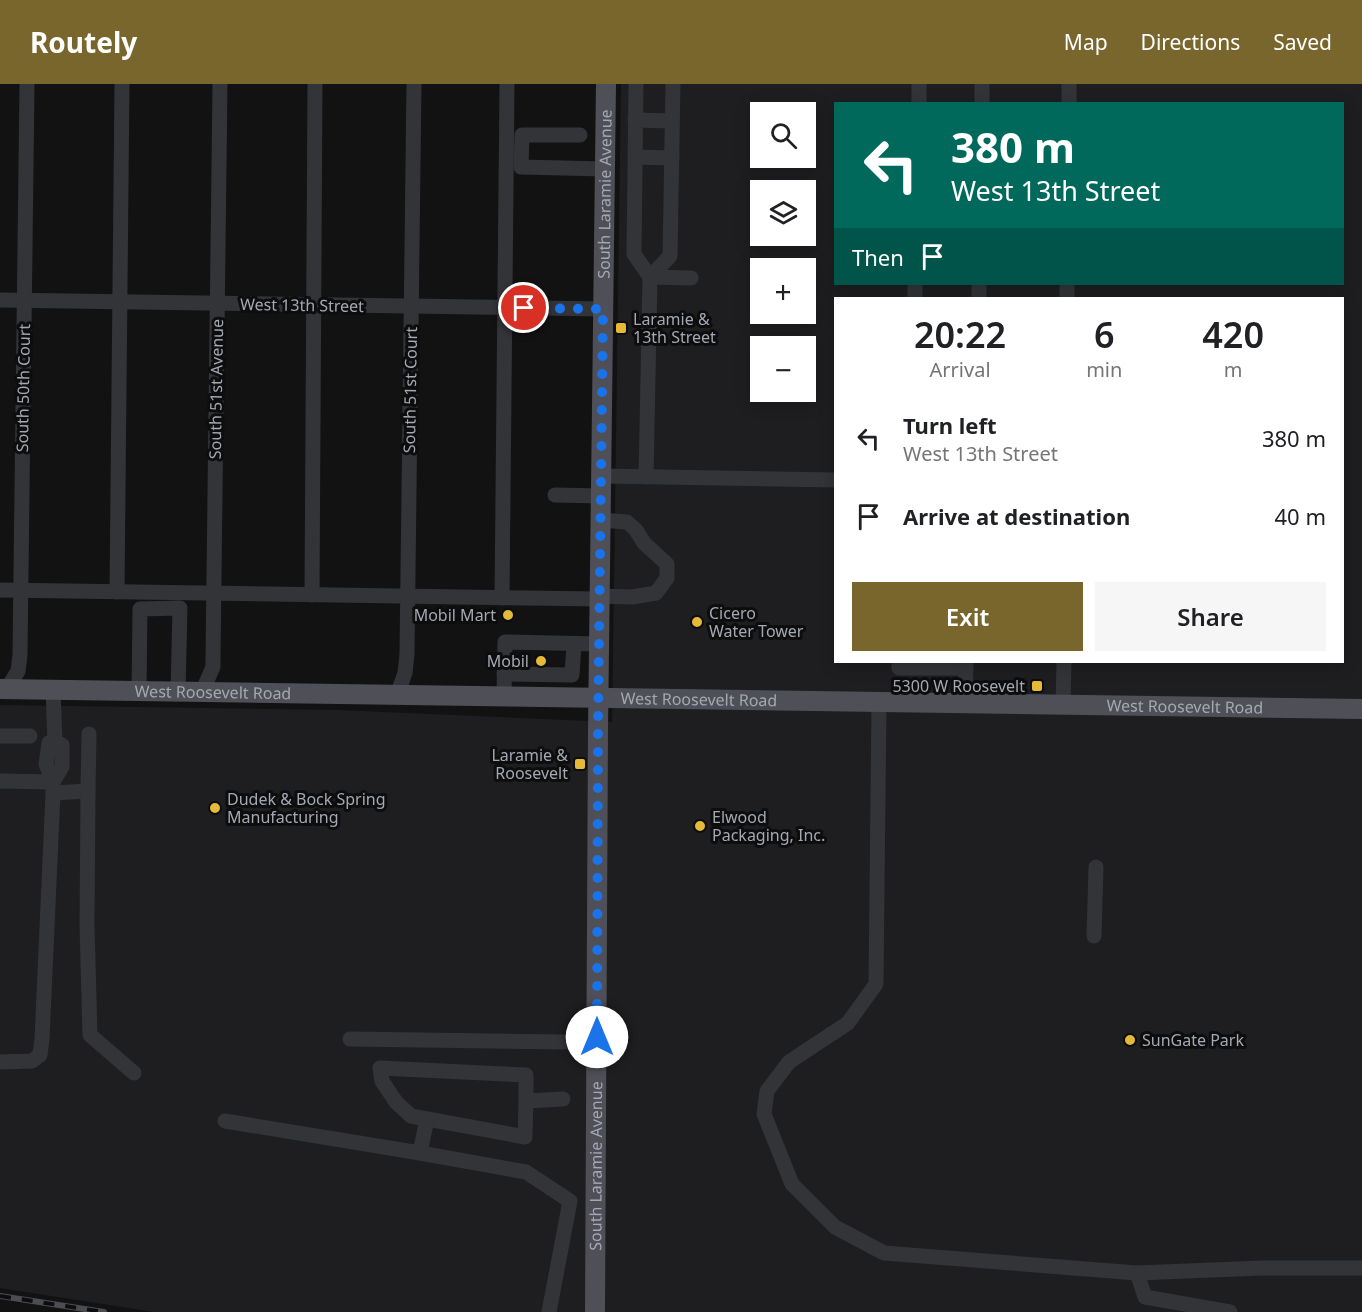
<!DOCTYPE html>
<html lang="en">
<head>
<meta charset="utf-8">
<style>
	:root { --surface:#fff; --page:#f6f6f6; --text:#202124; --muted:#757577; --accent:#79662d }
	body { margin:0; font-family:"Noto Sans",sans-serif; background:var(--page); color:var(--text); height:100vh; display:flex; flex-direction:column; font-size:22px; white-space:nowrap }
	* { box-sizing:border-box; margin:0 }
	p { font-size:20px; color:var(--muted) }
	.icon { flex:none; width:33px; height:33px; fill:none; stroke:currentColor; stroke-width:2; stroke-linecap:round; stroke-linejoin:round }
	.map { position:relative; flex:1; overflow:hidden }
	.panel { position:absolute; left:834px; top:213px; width:510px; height:366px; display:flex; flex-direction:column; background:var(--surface); border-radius:0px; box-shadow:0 3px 15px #0003 }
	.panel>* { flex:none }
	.guide { position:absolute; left:834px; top:18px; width:510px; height:183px; border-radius:0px; box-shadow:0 3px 15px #0003; background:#00695c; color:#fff; overflow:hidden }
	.tools { position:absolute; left:750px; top:18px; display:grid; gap:12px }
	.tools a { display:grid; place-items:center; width:66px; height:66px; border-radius:0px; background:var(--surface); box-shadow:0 3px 15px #0003; font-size:30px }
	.pin { position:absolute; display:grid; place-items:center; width:51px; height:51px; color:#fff; margin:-26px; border:3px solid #fff; border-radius:50%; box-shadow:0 2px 6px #0007 }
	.me { position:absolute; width:66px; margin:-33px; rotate:0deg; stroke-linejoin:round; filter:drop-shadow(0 0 4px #0008) }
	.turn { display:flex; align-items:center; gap:21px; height:126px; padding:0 18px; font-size:27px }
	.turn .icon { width:78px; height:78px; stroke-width:2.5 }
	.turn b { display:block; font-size:42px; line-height:51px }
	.then { display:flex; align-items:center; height:57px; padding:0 18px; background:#0003; gap:12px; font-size:22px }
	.eta { display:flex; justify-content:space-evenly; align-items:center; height:102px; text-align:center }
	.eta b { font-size:36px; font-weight:600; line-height:42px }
	.button { display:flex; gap:12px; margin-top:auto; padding:12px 18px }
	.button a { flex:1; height:69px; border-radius:0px; background:var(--accent); color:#fff; font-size:24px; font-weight:600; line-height:69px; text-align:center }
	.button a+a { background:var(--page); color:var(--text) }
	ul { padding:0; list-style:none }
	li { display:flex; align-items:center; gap:18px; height:78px; padding:0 18px }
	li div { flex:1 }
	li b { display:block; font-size:22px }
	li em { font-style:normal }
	header { display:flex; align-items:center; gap:36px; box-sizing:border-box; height:84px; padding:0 30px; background:var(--accent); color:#fff }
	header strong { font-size:28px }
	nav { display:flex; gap:33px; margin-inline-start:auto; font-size:21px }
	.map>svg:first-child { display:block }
	.built { fill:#1e1e20; fill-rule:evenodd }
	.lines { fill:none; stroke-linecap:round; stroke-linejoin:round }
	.minor { stroke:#333438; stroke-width:15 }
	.major { stroke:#4f5057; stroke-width:20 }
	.rail-casing { stroke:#4c4d53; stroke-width:6 }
	.rail { stroke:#0d0d0e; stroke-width:4; stroke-dasharray:11; stroke-linecap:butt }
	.route { stroke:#1a73e8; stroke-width:10; stroke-dasharray:0 18 }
	.poi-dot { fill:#e5ba38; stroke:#0d0d0e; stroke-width:2 }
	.labels { text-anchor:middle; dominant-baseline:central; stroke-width:6; stroke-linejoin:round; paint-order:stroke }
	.street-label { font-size:16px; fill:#a4a8b3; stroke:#0d0d0e }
	.poi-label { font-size:16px; fill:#a4a8b3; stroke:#0d0d0e; text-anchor:start }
</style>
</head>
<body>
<header>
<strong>Routely</strong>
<nav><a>Map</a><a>Directions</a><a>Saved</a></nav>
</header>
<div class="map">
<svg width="1362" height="1228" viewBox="0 0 1362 1228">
	<rect width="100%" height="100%" fill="#121213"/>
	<path class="built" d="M 621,0 L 1362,0 L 1362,1228 L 154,1228 L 0,1204 L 0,621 L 339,626 L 612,638 ZM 836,20 L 1342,20 L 1342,200 L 836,200 ZM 760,28 L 806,28 L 806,74 L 760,74 ZM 760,106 L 806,106 L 806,152 L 760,152 ZM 760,184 L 806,184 L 806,230 L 760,230 ZM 836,214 L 1342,214 L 1342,578 L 836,578 ZM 760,262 L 806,262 L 806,308 L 760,308 Z"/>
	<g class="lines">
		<g class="minor">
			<polyline points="636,0 634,170 650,193 691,194"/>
			<polyline points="919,20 919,0"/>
			<polyline points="982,20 982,0"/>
			<polyline points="1069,20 1069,0"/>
			<polyline points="635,36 672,37"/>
			<polyline points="580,51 522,51 521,83 605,85"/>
			<polyline points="635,73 672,74"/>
			<polyline points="915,214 915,200"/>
			<polyline points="979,214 979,200"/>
			<polyline points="1067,214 1067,200"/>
			<polyline points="0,216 603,225"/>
			<polyline points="601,392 836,396"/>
			<polyline points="646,393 650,193 670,172 673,0"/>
			<polyline points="555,411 601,412"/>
			<polyline points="0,506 599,515"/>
			<polyline points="117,508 122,0"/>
			<polyline points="312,511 315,0"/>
			<polyline points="599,512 632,513 656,509 667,494 667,480 644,459 636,446 627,438 600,436"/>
			<polyline points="502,514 507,0"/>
			<polyline points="899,578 899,584 966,584"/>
			<polyline points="504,590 572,591 574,560"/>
			<polyline points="7,605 18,587 20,571 27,0"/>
			<polyline points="53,606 55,658"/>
			<polyline points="139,607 140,525 180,524 178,608"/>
			<polyline points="202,608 213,583 213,575 220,0"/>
			<polyline points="397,611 405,589 407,570 414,0"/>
			<polyline points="504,613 505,558 599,560"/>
			<polyline points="879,619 876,900 848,939 789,978 767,1007 764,1030 792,1100 835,1143 884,1169 1137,1189 1262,1184 1362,1184"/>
			<polyline points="965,620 966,578"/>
			<polyline points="1063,621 1064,578"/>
			<polyline points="0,652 30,652"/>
			<polyline points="55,658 49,659 46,680 53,698 53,709 88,707 89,650"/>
			<polyline points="0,697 53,698"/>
			<polyline points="53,698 62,683 62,661 55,658"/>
			<polyline points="88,707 87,842 90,951 134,989"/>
			<polyline points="1094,852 1096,783"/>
			<polyline points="350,955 564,958"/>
			<polyline points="0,978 32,977 40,971 42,955 53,709"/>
			<polyline points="526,1017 525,1053 411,1032 396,1018 382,997 380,984 526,991 526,1017 563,1015"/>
			<polyline points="225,1037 420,1069 427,1035"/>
			<polyline points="420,1069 526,1088 570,1117 549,1228"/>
			<polyline points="1137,1189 1145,1213 1230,1228"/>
		</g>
		<g class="major">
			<path id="s1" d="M 0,605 L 1362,625"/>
			<path id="s2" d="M 595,1228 L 598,646 L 606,0"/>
		</g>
		<defs>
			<polyline id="rail" points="0,1212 104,1228"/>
		</defs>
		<use href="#rail" class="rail-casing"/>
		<use href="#rail" class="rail"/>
	</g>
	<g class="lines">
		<polyline class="route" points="524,224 603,225 598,646 597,953"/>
	</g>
	<g class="poi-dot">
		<rect x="615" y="238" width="12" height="12" rx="3"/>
		<circle cx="508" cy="531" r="6"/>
		<circle cx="697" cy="538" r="6"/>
		<circle cx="541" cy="577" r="6"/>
		<rect x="1031" y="596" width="12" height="12" rx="3"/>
		<rect x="574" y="674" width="12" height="12" rx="3"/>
		<circle cx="215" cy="724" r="6"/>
		<circle cx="700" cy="742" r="6"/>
		<circle cx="1130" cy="956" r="6"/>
	</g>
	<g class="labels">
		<g class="street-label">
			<text stroke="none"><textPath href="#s2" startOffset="1118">South Laramie Avenue</textPath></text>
			<text transform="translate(302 221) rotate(1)">West 13th Street</text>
			<text transform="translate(23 304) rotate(-89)">South 50th Court</text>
			<text transform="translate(216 305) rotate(-89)">South 51st Avenue</text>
			<text transform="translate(410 306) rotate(-89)">South 51st Court</text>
			<text stroke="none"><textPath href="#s1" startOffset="213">West Roosevelt Road</textPath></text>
			<text stroke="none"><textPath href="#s1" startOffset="699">West Roosevelt Road</textPath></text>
			<text stroke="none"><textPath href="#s1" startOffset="1185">West Roosevelt Road</textPath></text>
			<text stroke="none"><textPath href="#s2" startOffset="146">South Laramie Avenue</textPath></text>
		</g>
		<g class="poi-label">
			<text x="633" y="235">Laramie &amp;<tspan x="633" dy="18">13th Street</tspan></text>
			<text x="709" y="529">Cicero<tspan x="709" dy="18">Water Tower</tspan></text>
			<text x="496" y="531" text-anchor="end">Mobil Mart</text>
			<text x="529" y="577" text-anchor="end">Mobil</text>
			<text x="1025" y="602" text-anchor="end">5300 W Roosevelt</text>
			<text x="568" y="671" text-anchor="end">Laramie &amp;<tspan x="568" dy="18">Roosevelt</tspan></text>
			<text x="227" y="715">Dudek &amp; Bock Spring<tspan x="227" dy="18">Manufacturing</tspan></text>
			<text x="712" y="733">Elwood<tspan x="712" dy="18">Packaging, Inc.</tspan></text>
			<text x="1142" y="956">SunGate Park</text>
		</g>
	</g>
</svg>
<div class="tools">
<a><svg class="icon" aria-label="search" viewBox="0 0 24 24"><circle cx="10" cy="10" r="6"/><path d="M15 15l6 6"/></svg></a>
<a><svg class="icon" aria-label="layers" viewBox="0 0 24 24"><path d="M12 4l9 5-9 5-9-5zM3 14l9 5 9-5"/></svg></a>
<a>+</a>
<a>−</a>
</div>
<div class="pin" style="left:524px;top:224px;background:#d93025"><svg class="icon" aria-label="arrive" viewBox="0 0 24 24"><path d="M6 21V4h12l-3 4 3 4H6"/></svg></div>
<svg class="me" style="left:597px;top:953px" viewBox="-20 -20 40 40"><circle r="19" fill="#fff"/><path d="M0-13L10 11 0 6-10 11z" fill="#1a73e8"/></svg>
<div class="guide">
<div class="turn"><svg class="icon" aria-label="left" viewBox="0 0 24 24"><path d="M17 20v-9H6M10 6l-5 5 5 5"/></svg><div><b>380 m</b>West 13th Street</div></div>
<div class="then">Then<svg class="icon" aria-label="arrive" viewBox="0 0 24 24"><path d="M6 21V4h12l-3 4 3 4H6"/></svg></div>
</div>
<section class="panel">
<div class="eta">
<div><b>20:22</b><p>Arrival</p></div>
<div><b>6</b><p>min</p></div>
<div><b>420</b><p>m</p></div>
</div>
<ul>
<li><svg class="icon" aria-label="left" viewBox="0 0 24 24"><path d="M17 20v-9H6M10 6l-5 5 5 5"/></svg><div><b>Turn left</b><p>West 13th Street</p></div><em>380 m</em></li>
<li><svg class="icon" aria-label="arrive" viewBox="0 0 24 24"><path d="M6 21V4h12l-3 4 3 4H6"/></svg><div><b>Arrive at destination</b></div><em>40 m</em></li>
</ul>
<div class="button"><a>Exit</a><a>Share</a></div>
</section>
</div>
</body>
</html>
